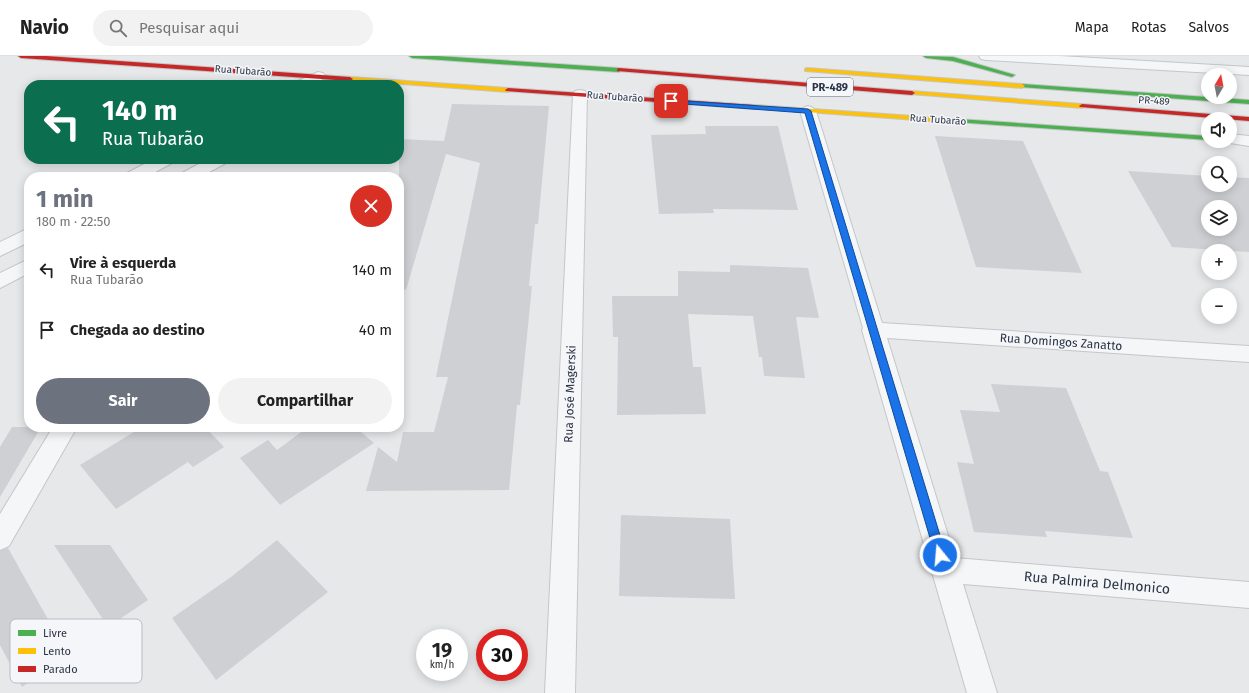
<!DOCTYPE html>
<html lang="pt">
<head>
<meta charset="utf-8">
<style>
	:root { --surface:#fff; --page:#f2f2f2; --text:#222; --muted:#767676; --line:#e0e0e0; --accent:#6c737f }
	body { margin:0; font-family:"Fira Sans",sans-serif; background:var(--page); color:var(--text); height:100vh; display:flex; flex-direction:column; font-size:15px; white-space:nowrap }
	* { box-sizing:border-box; margin:0 }
	p { font-size:13px; color:var(--muted) }
	.icon { flex:none; width:22px; height:22px; fill:none; stroke:currentColor; stroke-width:2; stroke-linecap:round; stroke-linejoin:round }
	.map { position:relative; flex:1; overflow:hidden }
	.panel { position:absolute; left:24px; top:116px; width:380px; height:260px; display:flex; flex-direction:column; background:var(--surface); border-radius:16px; box-shadow:0 2px 10px #0003 }
	.panel>* { flex:none }
	.guide { position:absolute; left:24px; top:24px; width:380px; height:84px; border-radius:16px; box-shadow:0 2px 10px #0003; background:#0b6e4f; color:#fff; overflow:hidden }
	.needle { width:26px; rotate:10deg }
	.buttons { position:absolute; left:1201px; top:12px; display:grid; gap:8px }
	.buttons a { display:grid; place-items:center; width:36px; height:36px; border-radius:50%; background:var(--surface); box-shadow:0 2px 10px #0003; font-size:20px }
	.speed { position:absolute; left:416px; top:573px; display:flex; gap:8px; font-size:20px; font-weight:700; text-align:center }
	.speed>* { display:grid; place-content:center; width:52px; height:52px; border-radius:50%; background:var(--surface); box-shadow:0 2px 10px #0003; line-height:1 }
	.speed small { font-size:10px; font-weight:400 }
	.speed .limit { border:6px solid #d22; background:#fff; color:#111 }
	.pin { position:absolute; display:grid; place-items:center; width:34px; height:34px; color:#fff; margin:-17px; border-radius:8px; box-shadow:0 2px 6px #0006 }
	.me { position:absolute; width:44px; margin:-22px; rotate:343deg; stroke-linejoin:round; filter:drop-shadow(0 0 3px #0008) }
	.turn { display:flex; align-items:center; gap:14px; height:84px; padding:0 12px; font-size:18px }
	.turn .icon { width:52px; height:52px; stroke-width:2.5 }
	.turn b { display:block; font-size:28px; line-height:34px }
	.round { display:grid; place-items:center; flex:none; width:42px; height:42px; border-radius:21px; background:var(--page) }
	.headline { display:flex; align-items:center; justify-content:space-between; height:68px; padding:0 12px }
	h1 { font-size:24px; font-weight:700; line-height:30px; color:var(--accent) }
	.cta { display:flex; gap:8px; margin-top:auto; padding:8px 12px }
	.cta a { flex:1; height:46px; border-radius:24px; background:var(--accent); color:#fff; font-size:16px; font-weight:700; line-height:46px; text-align:center }
	.cta a+a { background:var(--page); color:var(--text) }
	ul { padding:0; list-style:none }
	li { display:flex; align-items:center; gap:12px; height:60px; padding:0 12px }
	li div { flex:1 }
	li b { display:block; font-size:15px }
	li em { font-style:normal }
	header { display:flex; align-items:center; gap:24px; box-sizing:border-box; height:56px; padding:0 20px; background:var(--surface); border-bottom:1px solid var(--line) }
	header strong { font-size:19px }
	nav { display:flex; gap:22px; margin-inline-start:auto; font-size:14px }
	.search { width:280px; height:36px; background:var(--page); display:flex; align-items:center; gap:10px; box-sizing:border-box; padding:0 14px; border-radius:22px; color:var(--muted); font-size:15px }
	.map>svg:first-child { display:block }
	.building { fill:#ced0d3; fill-rule:evenodd }
	.lines { fill:none; stroke-linecap:round; stroke-linejoin:round }
	.street-casing { stroke:#c4c6c8; stroke-width:2 }
	.fast-casing { stroke:#c4c6c8; stroke-width:2 }
	.slow-casing { stroke:#c4c6c8; stroke-width:2 }
	.jam-casing { stroke:#c4c6c8; stroke-width:2 }
	.street { fill:#f5f6f7; fill-rule:evenodd }
	.fast { fill:#4caf50; fill-rule:evenodd }
	.slow { fill:#ffc107; fill-rule:evenodd }
	.jam { fill:#c62828; fill-rule:evenodd }
	.route { fill:#1a73e8; stroke:#114b97 }
	.labels { text-anchor:middle; dominant-baseline:central; stroke-width:3; stroke-linejoin:round; paint-order:stroke }
	.far-street-label { font-size:10px; fill:#2b3445; stroke:#f4f6f9 }
	.shield { fill:#f4f6f9; stroke:#676e7b; stroke-width:1 }
	.shield-label { font-size:11px; font-weight:bold; fill:#2b3445 }
	.street-label { font-size:12px; fill:#2b3445; stroke:#f4f6f9 }
	.near-street-label { font-size:14px; fill:#2b3445; stroke:#f4f6f9 }
	.key { fill:#f4f6f9; stroke:#b8bcc3; stroke-width:1 }
	.key-label { font-size:11px; fill:#2b3445 }
</style>
</head>
<body>
<header>
<strong>Navio</strong>
<div class="search"><svg class="icon" aria-label="search" viewBox="0 0 24 24"><circle cx="10" cy="10" r="6"/><path d="M15 15l6 6"/></svg>Pesquisar aqui</div>
<nav><a>Mapa</a><a>Rotas</a><a>Salvos</a></nav>
</header>
<div class="map">
<svg width="1249" height="637" viewBox="0 0 1249 637">
	<rect width="100%" height="100%" fill="#e6e8ea"/>
	<g class="building">
		<polygon points="452,48 549,50 538,168 535,168 529,230 532,230 520,349 517,349 509,434 366,435 378,391 397,406 403,376 434,376 448,321 436,321 480,107 446,98 406,234 399,233 399,83 444,85"/>
		<polygon points="705,70 778,70 798,154 713,153 714,157 659,158 651,79 706,78"/>
		<polygon points="935,80 1023,85 1082,217 976,211"/>
		<path d="M 1128,115 L 1208,120 L 1208,129 L 1230,129 L 1230,121 L 1249,122 L 1249,196 L 1172,191 ZM 1208,151 L 1230,151 L 1230,173 L 1208,173 Z"/>
		<polygon points="730,209 808,212 819,262 796,261 805,322 764,320 762,301 759,301 753,260 688,258 693,311 701,311 706,358 617,359 618,281 613,281 612,240 678,240 678,215 730,216"/>
		<polygon points="991,328 1066,332 1100,415 1108,416 1133,482 1045,475 1047,481 974,476 957,406 974,408 960,354 1000,356"/>
		<polygon points="12,371 41,371 0,441 0,391"/>
		<polygon points="142,371 205,371 224,391 193,411 188,406 116,453 80,409"/>
		<polygon points="308,371 355,371 374,387 280,449 240,402 268,384 277,394"/>
		<polygon points="621,459 730,463 735,543 619,540"/>
		<polygon points="277,484 328,536 216,624 172,562 231,521"/>
		<polygon points="54,489 110,489 148,544 108,571"/>
		<polygon points="8,492 68,599 22,631 0,589 0,495"/>
	</g>
	<g class="lines">
		<defs>
			<g id="street">
				<polygon points="979,0 1060,0 1249,11 1249,19 986,4 981,3"/>
				<path d="M 318,16 L 323,17 L 325,20 C 318,30 305,29 294,29 L 296,26 Z"/>
				<polygon points="580,34 585,35 587,38 575,637 545,637 573,38 575,35"/>
				<polygon points="808,50 813,52 816,55 882,267 1249,290 1249,306 887,282 955,502 1249,526 1249,552 963,528 997,637 967,637 862,274 863,272 800,55 803,52"/>
				<polygon points="1230,78 1249,80 1249,90 1224,86 1223,85 1230,85"/>
				<polygon points="154,103 174,103 172,107 146,121 124,121 127,117"/>
				<polygon points="208,103 228,103 226,107 200,121 179,121 182,117"/>
				<polygon points="29,172 29,186 0,200 0,186"/>
				<polygon points="29,203 29,217 0,232 0,217"/>
				<polygon points="53,371 77,371 9,490 0,494 0,458"/>
			</g>
			<g id="fast">
				<polygon points="409,0 437,0 619,12 622,14 619,16 412,2"/>
				<polygon points="923,0 953,1 1015,19 1012,21 953,5 926,2"/>
				<polygon points="1022,28 1249,44 1249,48 1020,31 1019,30"/>
				<polygon points="943,62 1208,80 1208,84 941,65 940,64"/>
			</g>
			<g id="slow">
				<polygon points="807,12 1022,28 1025,30 1022,32 805,15 805,13"/>
				<polygon points="350,21 508,32 511,34 508,36 348,24 347,23"/>
				<polygon points="912,35 1082,48 1085,50 1082,52 910,38 909,37"/>
				<polygon points="755,49 943,62 946,64 943,66 753,52 752,51"/>
			</g>
			<g id="jam">
				<polygon points="18,0 46,0 350,21 353,23 350,25 21,2"/>
				<polygon points="619,12 912,35 915,37 912,39 617,15 617,13"/>
				<polygon points="508,32 755,49 758,51 755,53 506,35 505,34"/>
				<polygon points="1082,48 1249,61 1249,65 1080,51 1079,50"/>
			</g>
		</defs>
		<use href="#street" class="street-casing"/>
		<use href="#fast" class="fast-casing"/>
		<use href="#slow" class="slow-casing"/>
		<use href="#jam" class="jam-casing"/>
		<use href="#street" class="street"/>
		<use href="#fast" class="fast"/>
		<use href="#slow" class="slow"/>
		<use href="#jam" class="jam"/>
	</g>
	<polygon class="route" points="669,44 808,53 811,55 946,499 944,503 940,504 936,503 935,499 805,57 671,47 668,45"/>
	<g class="labels">
		<g class="far-street-label">
			<text transform="translate(243 15) rotate(4)">Rua Tubarão</text>
			<text transform="translate(615 41) rotate(4)">Rua Tubarão</text>
			<text transform="translate(1154 45) rotate(4)">PR-489</text>
			<text transform="translate(938 64) rotate(4)">Rua Tubarão</text>
		</g>
		<rect class="shield" x="807" y="22" width="46" height="18" rx="3"/>
		<g class="shield-label">
			<text x="830" y="31">PR-489</text>
		</g>
		<g class="street-label">
			<text transform="translate(1061 286) rotate(4)">Rua Domingos Zanatto</text>
			<text transform="translate(570 338) rotate(-88)">Rua José Magerski</text>
		</g>
		<g class="near-street-label">
			<text transform="translate(1097 527) rotate(5)">Rua Palmira Delmonico</text>
		</g>
	</g>
	<rect x="10" y="563" width="132" height="64" rx="6" class="key"/>
	<rect x="18" y="574" width="18" height="6" fill="#4caf50"/>
	<rect x="18" y="592" width="18" height="6" fill="#ffc107"/>
	<rect x="18" y="610" width="18" height="6" fill="#c62828"/>
	<g class="key-label">
		<text x="43" y="581">Livre</text>
		<text x="43" y="599">Lento</text>
		<text x="43" y="617">Parado</text>
	</g>
</svg>
<div class="buttons">
<a><svg class="needle" viewBox="-14 -14 28 28"><path d="M0-13l5 13h-10z" fill="#e53935"/><path d="M0 13l5-13h-10z" fill="#767676"/></svg></a>
<a><svg class="icon" aria-label="sound" viewBox="0 0 24 24"><path d="M4 9h4l5-4v14l-5-4H4zM17 9q2 3 0 6"/></svg></a>
<a><svg class="icon" aria-label="search" viewBox="0 0 24 24"><circle cx="10" cy="10" r="6"/><path d="M15 15l6 6"/></svg></a>
<a><svg class="icon" aria-label="layers" viewBox="0 0 24 24"><path d="M12 4l9 5-9 5-9-5zM3 14l9 5 9-5"/></svg></a>
<a>+</a>
<a>−</a>
</div>
<div class="speed"><div>19<small>km/h</small></div><div class="limit">30</div></div>
<div class="pin" style="left:671px;top:45px;background:#d93025"><svg class="icon" aria-label="arrive" viewBox="0 0 24 24"><path d="M6 21V4h12l-3 4 3 4H6"/></svg></div>
<svg class="me" style="left:940px;top:499px" viewBox="-20 -20 40 40"><circle r="17" fill="#1a73e8" stroke="#fff" stroke-width="3"/><path d="M0-11L8 9 0 5-8 9z" fill="#fff"/></svg>
<div class="guide">
<div class="turn"><svg class="icon" aria-label="left" viewBox="0 0 24 24"><path d="M17 20v-9H6M10 6l-5 5 5 5"/></svg><div><b>140 m</b>Rua Tubarão</div></div>
</div>
<section class="panel">
<div class="headline"><div><h1>1 min</h1><p>180 m · 22:50</p></div><a class="round" style="background:#d93025;color:#fff"><svg class="icon" aria-label="close" viewBox="0 0 24 24"><path d="M6 6l12 12M18 6L6 18"/></svg></a></div>
<ul>
<li><svg class="icon" aria-label="left" viewBox="0 0 24 24"><path d="M17 20v-9H6M10 6l-5 5 5 5"/></svg><div><b>Vire à esquerda</b><p>Rua Tubarão</p></div><em>140 m</em></li>
<li><svg class="icon" aria-label="arrive" viewBox="0 0 24 24"><path d="M6 21V4h12l-3 4 3 4H6"/></svg><div><b>Chegada ao destino</b></div><em>40 m</em></li>
</ul>
<div class="cta"><a>Sair</a><a>Compartilhar</a></div>
</section>
</div>
</body>
</html>
